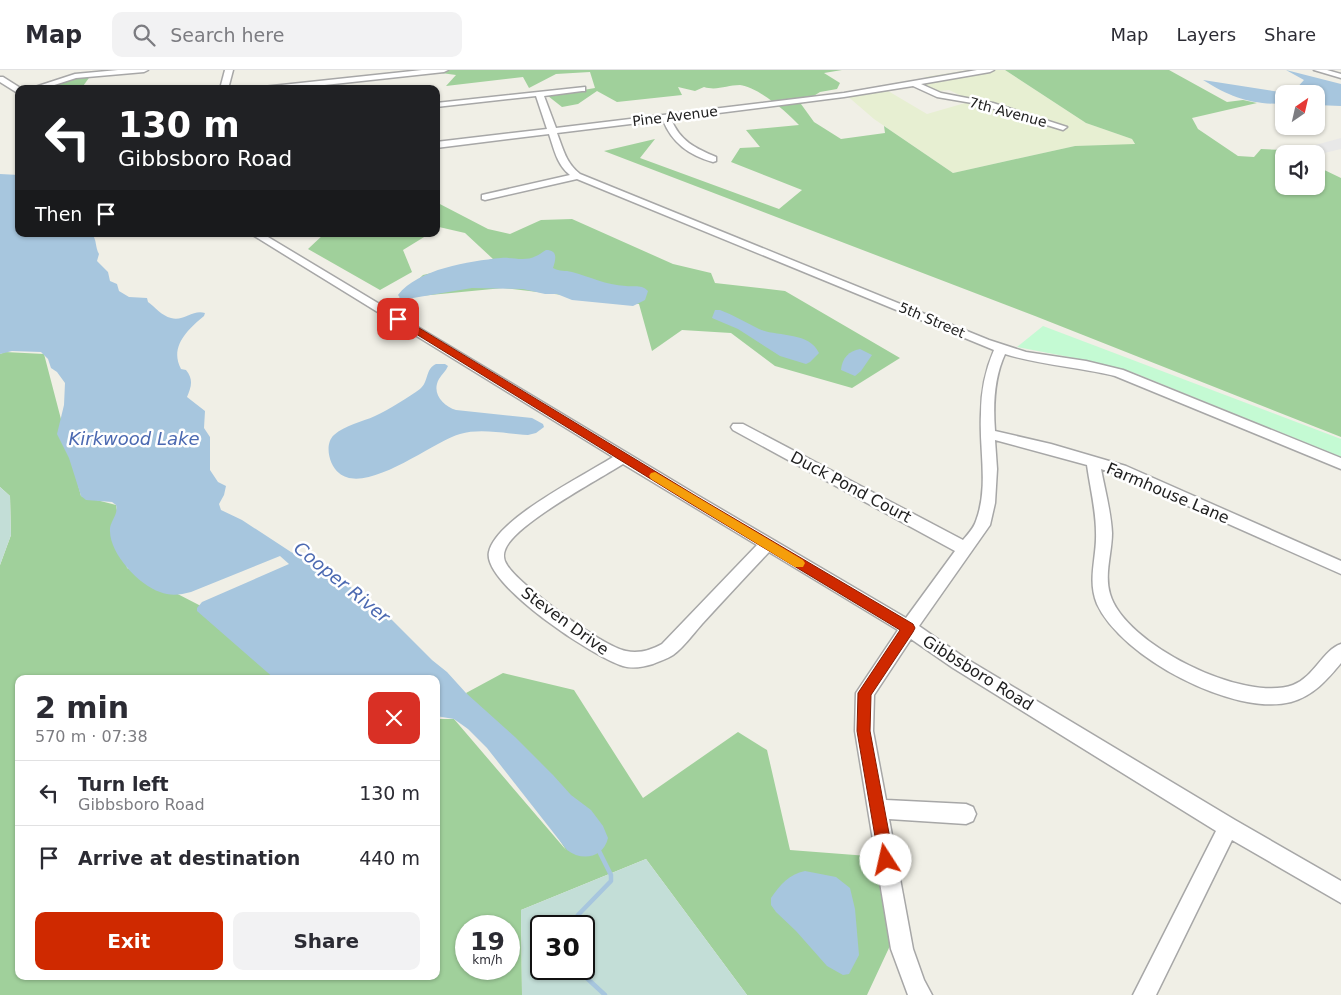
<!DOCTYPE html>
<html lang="en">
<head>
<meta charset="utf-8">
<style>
	:root { --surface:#fff; --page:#f2f2f3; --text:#2b2b33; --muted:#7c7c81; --line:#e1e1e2; --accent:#cf2900 }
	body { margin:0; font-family:"DejaVu Sans",sans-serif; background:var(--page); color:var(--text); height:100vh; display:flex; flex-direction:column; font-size:19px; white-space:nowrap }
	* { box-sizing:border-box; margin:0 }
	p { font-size:16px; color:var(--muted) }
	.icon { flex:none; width:28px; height:28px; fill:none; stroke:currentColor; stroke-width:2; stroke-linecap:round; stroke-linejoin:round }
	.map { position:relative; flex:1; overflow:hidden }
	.drawer { position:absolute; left:15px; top:605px; width:425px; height:305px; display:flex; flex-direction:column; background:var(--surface); border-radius:10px; box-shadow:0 1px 4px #0004 }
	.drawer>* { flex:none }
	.banner { position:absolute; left:15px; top:15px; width:425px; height:152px; border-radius:10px; box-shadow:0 1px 4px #0004; background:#202124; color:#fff; overflow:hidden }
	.needle { width:32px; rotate:34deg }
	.controls { position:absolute; left:1275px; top:15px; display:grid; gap:10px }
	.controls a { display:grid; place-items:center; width:50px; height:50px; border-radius:10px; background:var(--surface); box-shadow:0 1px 4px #0004; font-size:25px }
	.speed { position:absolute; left:455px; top:845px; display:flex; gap:10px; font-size:25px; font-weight:700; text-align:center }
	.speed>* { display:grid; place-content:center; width:65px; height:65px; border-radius:50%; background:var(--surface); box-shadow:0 1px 4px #0004; line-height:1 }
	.speed small { font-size:12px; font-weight:400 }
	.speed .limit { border:2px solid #111; border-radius:8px; background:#fff; color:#111 }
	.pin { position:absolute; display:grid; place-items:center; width:42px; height:42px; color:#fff; margin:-21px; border-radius:10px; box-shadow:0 2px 8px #0006 }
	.me { position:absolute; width:55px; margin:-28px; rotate:350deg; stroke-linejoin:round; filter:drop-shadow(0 0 4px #0008) }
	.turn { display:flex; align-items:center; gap:18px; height:105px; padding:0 20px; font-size:22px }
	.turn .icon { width:65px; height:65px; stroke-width:2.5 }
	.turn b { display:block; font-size:35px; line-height:42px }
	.then { display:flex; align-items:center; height:48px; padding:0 20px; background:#0003; gap:10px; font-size:19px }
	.round { display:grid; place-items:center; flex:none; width:52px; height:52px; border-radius:10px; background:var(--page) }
	.head { display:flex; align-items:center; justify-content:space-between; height:85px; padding:0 20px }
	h1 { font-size:30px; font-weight:800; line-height:38px }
	.action { display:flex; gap:10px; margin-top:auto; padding:10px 20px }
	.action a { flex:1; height:58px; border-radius:10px; background:var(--accent); color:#fff; font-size:20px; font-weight:800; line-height:58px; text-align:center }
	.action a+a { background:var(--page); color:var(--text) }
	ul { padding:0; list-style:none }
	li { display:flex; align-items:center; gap:15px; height:65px; padding:0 20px; border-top:1px solid var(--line) }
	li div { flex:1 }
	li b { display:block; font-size:19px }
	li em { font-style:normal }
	header { display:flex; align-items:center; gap:30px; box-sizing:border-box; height:70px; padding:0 25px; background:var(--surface); border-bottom:1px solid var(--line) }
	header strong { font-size:24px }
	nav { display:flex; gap:28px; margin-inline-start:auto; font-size:18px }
	.search { width:350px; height:45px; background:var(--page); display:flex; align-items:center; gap:12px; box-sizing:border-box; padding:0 18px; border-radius:10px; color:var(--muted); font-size:19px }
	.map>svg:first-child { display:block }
	.farmland { fill:#e7efd2 }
	.forest { fill:#a0d09b; fill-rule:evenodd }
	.wetland { fill:#c3ded7; fill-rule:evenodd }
	.park { fill:#c4fad3 }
	.parking { fill:#e8e8e8 }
	.water { fill:#a7c6de }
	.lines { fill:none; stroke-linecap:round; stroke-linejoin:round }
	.stream { stroke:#a7c6de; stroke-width:4.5 }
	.minor-casing { stroke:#a7a7a7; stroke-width:3 }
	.minor { fill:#fff; fill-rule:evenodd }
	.route { fill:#cf2900; stroke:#871b00 }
	.slow { fill:#f59e0b }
	.labels { text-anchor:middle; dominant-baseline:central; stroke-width:5; stroke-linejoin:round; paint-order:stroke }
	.far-street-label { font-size:14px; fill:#202020; stroke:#fff }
	.street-label { font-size:16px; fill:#202020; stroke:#fff }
	.water-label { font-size:18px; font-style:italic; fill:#4b69b1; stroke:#fff }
</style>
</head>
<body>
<header>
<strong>Map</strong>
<div class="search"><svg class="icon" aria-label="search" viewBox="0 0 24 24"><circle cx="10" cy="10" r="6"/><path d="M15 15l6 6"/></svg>Search here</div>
<nav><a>Map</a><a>Layers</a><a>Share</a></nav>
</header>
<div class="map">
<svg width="1341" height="925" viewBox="0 0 1341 925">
	<rect width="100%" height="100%" fill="#f0efe6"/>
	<polygon class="farmland" points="969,0 1005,0 1086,53 1132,69 1135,75 1075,76 953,103 874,49 845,24 883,18 927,44 972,31 949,20 930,22 914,13 928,10 925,7"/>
	<g class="forest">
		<path d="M 447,0 L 842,0 L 824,3 L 840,13 L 837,19 L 820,22 L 801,34 L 814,52 L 841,69 L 885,63 L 884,56 L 953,103 L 1075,76 L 1135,74 L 1132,69 L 1086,53 L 1005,0 L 1169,0 L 1227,32 L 1243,30 L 1257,33 L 1192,48 L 1198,59 L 1238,86 L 1254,87 L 1261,79 L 1284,80 L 1291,84 L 1284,84 L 1284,116 L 1316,116 L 1316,96 L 1341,108 L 1341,367 L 1035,246 L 604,81 L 655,69 L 640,88 L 779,139 L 802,120 L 731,92 L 740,78 L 760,77 L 746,60 L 799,55 C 787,42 758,17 740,15 C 727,15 717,21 704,17 L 695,21 L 678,17 L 682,25 L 617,32 L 597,21 L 578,34 L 562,37 L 548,26 L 595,18 L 590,2 L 556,4 L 529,18 L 523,7 L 446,16 L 456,5 L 434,2 Z"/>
		<polygon points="91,5 81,19 37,19 71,7"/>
		<polygon points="436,132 488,159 510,164 541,150 572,149 673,194 711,203 715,213 785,221 900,288 852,318 775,296 731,263 682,260 652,281 639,234 503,218 399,228 423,205 493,189 465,163 439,157 436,159"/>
		<polygon points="324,164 429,164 403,180 412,202 380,220 308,179"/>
		<path d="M 5,282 L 44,284 L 81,426 L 116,435 L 127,498 L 199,535 L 279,609 L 19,609 L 19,906 L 436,906 L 436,649 L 454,649 L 566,780 L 466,623 L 503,603 L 574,620 L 643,728 L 738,662 L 767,680 L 790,780 L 881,787 L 895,865 L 867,925 L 747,925 L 646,789 L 521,840 L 522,925 L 0,925 L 0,495 L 11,465 L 10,426 L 0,417 L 0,284 ZM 466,856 L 509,856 L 509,899 L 466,899 Z"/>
	</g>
	<g class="wetland">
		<polygon points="0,417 10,426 11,465 0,495"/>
		<path d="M 646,789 L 747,925 L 522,925 L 521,840 ZM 541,856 L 584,856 L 584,899 L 541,899 Z"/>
	</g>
	<polygon class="park" points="1043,256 1341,369 1341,387 1132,302 1090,291 1017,277"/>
	<polygon class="parking" points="1341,68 1341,79 1316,85 1301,79"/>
	<g class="water">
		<path d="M 1286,0 L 1341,14 L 1341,36 L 1316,35 L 1316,24 L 1284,24 L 1284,34 C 1250,34 1232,28 1203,10 L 1286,23 L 1294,21 L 1304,10 Z"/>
		<path d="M 0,104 L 19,105 L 19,164 L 92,164 C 97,170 95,177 99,184 L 97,191 L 108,202 L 110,211 L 117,214 L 119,221 L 129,227 L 147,228 L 148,232 C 155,237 162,246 171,248 C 183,252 193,239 205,243 L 204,246 C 188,259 169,277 181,299 L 186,300 C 194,310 191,317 187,327 L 205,341 L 204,358 L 210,367 L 210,400 L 218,412 L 226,416 L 224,425 L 219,434 L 221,440 L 242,450 L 291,482 L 338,507 L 392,550 L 432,590 L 447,602 L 466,623 L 515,667 L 553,705 L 571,725 L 591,740 L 603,756 L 608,768 C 603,789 581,791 567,780 L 487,678 L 468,659 L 454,649 L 436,646 L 436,609 L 275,609 L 197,541 L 197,538 L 202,532 L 289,494 L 280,486 L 191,522 C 180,525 170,526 160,522 C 139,515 110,484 110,461 C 109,452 119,445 116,435 L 112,432 L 86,430 L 81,426 L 69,388 L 57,364 L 64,335 L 65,313 L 57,302 L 51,298 L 48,289 L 41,282 L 12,281 L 0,284 Z"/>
		<path d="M 546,180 C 558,180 556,189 553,198 C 560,202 565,200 572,202 C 591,207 605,215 626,216 C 634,217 642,214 648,221 L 645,230 L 633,236 L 572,230 L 557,224 L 545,224 L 523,219 L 472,218 L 407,229 L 401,229 L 398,225 C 418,199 469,191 501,188 C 512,187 525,192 536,186 C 539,185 542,182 546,180 Z"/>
		<path d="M 715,240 L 720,240 C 733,245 745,252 759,259 C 776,267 809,261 819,283 L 810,292 L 806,294 L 780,286 L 738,259 L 712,248 Z"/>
		<path d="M 860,279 L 872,285 L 861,301 L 855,306 L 841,300 C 842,288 849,281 860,279 Z"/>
		<path d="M 436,294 L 445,294 L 448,296 C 446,301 442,304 439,309 C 431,323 443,336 456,340 L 532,348 L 543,354 L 544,357 L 536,363 L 528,365 C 507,364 481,358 460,364 C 432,372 366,426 339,403 C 329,395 324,374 334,365 C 345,355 362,352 375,346 C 388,340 409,327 420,319 C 429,312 425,299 436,294 Z"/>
		<path d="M 805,801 L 836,807 L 850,818 L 855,839 L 859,885 L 849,904 L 843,905 L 827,896 L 796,861 L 776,842 L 771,835 L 771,828 C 780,815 789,804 805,801 Z"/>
	</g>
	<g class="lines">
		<g class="stream">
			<polyline points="571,856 578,845 611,811 611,805 598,779"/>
			<polyline points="577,899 605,925"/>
		</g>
		<defs>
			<g id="minor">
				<polygon points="118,0 148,0 144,2 76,8 42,19 29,19 75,4"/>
				<polygon points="225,0 233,0 228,19 220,19"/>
				<polygon points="422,0 448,0 444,2 288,19 259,19 263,17"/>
				<path d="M 977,0 L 994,0 L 990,2 L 921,14 L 941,23 L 993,33 L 1067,57 L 1063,60 L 978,34 L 937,27 L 913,16 L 844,27 L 671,49 C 680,71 695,78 716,87 L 716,91 L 713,92 C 689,85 672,73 663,50 L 557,63 C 563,79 566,93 580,104 L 989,270 L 1026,282 L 1086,291 L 1123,300 L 1341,388 L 1341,399 L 1115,306 C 1079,297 1040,295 1005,284 C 994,308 993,334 995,361 L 1051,374 L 1126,396 L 1341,491 L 1341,504 L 1116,404 L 1101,399 C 1105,420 1111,442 1112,463 C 1112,483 1104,504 1110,524 C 1124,574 1244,633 1293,615 C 1314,607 1323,580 1341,574 L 1341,593 C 1327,610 1313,626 1291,632 C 1234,647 1121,587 1097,534 C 1087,510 1097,487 1096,463 C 1096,440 1090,417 1087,395 L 995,370 L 997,399 L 995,433 L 990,455 L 919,556 L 965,588 L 1235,750 L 1341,811 L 1341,833 L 1232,770 L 1156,925 L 1133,925 L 1216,761 L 953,598 L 911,569 L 874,625 L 873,661 L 886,730 L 966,734 L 973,737 L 976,744 L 973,751 L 966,754 L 889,749 L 913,879 L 924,910 L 932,925 L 908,925 L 891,879 L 855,661 L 856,623 L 898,560 L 769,482 C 746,506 724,530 702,554 C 693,564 684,577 673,585 C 667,589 659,591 653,594 C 643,597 633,599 623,596 C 595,588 482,514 489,482 C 496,449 583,406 613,387 L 251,164 L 263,164 L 697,425 L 906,548 L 955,481 L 733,360 L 731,357 L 733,354 L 743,354 L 963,470 C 967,465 974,458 976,451 C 989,417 979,379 981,344 C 981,321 985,301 994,280 L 577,109 L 485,130 L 482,129 L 482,125 L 570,105 C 557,95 554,79 549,64 L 436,78 L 436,72 L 547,59 L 536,26 L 436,37 L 436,33 L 585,17 L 585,21 L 582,21 L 544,26 L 556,58 L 844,23 ZM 623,394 L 757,475 L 662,574 C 651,580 639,584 626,581 C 603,577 519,515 507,495 C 504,491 503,485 505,480 C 513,455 598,410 623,394 Z"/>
				<polygon points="1314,0 1327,0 1341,4 1341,8"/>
				<polygon points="0,7 3,7 22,19 19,19 19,22 16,22 0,12"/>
			</g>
		</defs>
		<use href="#minor" class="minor-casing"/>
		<use href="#minor" class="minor"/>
	</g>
	<polygon class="route" points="395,247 401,247 696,426 913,554 915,558 913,562 871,625 870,661 894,790 892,795 886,797 881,795 879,790 857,661 858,623 900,560 688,432 395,251"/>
	<polygon class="slow" points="655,402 803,490 805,493 803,497 795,497 651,409 649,406 651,403"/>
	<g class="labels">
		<g class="far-street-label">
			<text transform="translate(1008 42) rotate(15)">7th Avenue</text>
			<text transform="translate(675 46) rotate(-7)">Pine Avenue</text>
			<text transform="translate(932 250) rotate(23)">5th Street</text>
		</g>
		<g class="street-label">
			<text transform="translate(851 417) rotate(28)">Duck Pond Court</text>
			<text transform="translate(1168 423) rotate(23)">Farmhouse Lane</text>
			<text transform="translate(565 551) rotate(36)">Steven Drive</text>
			<text transform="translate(978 603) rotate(32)">Gibbsboro Road</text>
		</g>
		<g class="water-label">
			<text x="134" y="368">Kirkwood Lake</text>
			<text transform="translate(342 512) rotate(39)">Cooper River</text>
		</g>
	</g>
</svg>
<div class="controls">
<a><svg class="needle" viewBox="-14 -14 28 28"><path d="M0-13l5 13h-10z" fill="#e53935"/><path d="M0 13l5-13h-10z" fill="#7c7c81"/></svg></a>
<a><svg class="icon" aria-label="sound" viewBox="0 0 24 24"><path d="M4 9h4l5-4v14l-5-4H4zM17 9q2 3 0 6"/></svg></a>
</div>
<div class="speed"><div>19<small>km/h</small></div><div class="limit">30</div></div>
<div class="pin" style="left:398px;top:249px;background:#d93025"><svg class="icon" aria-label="arrive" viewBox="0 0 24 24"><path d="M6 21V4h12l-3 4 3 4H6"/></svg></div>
<svg class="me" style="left:886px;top:790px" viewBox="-20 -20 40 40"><circle r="19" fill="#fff"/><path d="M0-13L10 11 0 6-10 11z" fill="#cf2900"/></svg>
<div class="banner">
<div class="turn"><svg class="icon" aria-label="left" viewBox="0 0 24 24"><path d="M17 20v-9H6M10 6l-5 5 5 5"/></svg><div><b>130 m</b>Gibbsboro Road</div></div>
<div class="then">Then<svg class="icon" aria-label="arrive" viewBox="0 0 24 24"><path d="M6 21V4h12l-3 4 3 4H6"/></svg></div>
</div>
<section class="drawer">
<div class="head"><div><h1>2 min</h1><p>570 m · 07:38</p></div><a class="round" style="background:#d93025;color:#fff"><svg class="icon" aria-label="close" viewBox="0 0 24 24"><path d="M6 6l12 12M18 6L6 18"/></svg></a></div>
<ul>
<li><svg class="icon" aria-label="left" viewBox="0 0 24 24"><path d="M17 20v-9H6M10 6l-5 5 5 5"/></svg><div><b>Turn left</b><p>Gibbsboro Road</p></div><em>130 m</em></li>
<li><svg class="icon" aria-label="arrive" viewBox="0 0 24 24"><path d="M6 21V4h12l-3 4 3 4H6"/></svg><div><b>Arrive at destination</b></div><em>440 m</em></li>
</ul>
<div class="action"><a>Exit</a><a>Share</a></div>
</section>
</div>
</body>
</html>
